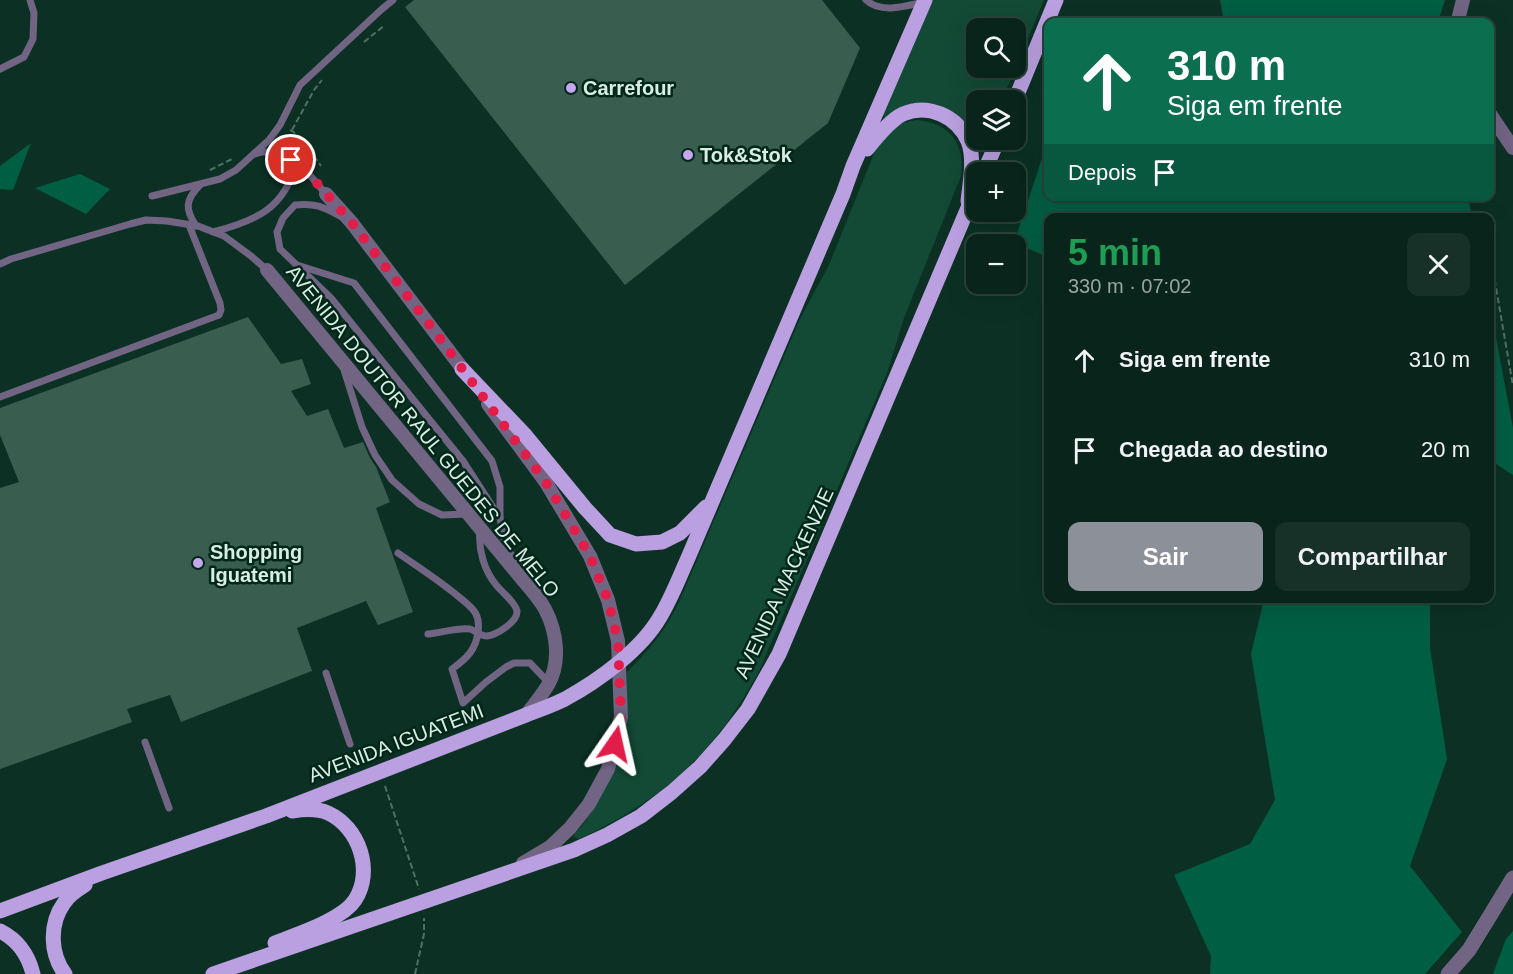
<!DOCTYPE html>
<html lang="pt">
<head>
<meta charset="utf-8">
<style>
	:root { --surface:#09251b; --page:#173128; --text:#f1f3f6; --muted:#99a5a3; --line:#29423a; --accent:#8c9099 }
	body { margin:0; font-family:Helvetica,sans-serif; background:var(--page); color:var(--text); height:100vh; display:flex; flex-direction:column; font-size:22px; white-space:nowrap }
	* { box-sizing:border-box; margin:0 }
	p { font-size:20px; color:var(--muted) }
	.icon { flex:none; width:33px; height:33px; fill:none; stroke:currentColor; stroke-width:2; stroke-linecap:round; stroke-linejoin:round }
	.map { position:relative; flex:1; overflow:hidden }
	.sheet { position:absolute; left:1044px; top:213px; width:450px; height:390px; display:flex; flex-direction:column; background:var(--surface); border-radius:12px; box-shadow:0 6px 24px #0002,0 0 0 2px var(--line) }
	.sheet>* { flex:none }
	.top-card { position:absolute; left:1044px; top:18px; width:450px; height:183px; border-radius:12px; box-shadow:0 6px 24px #0002,0 0 0 2px var(--line); background:#0b6e4f; color:#fff; overflow:hidden }
	.fabs { position:absolute; left:966px; top:18px; display:grid; gap:12px }
	.fabs a { display:grid; place-items:center; width:60px; height:60px; border-radius:12px; background:var(--surface); box-shadow:0 6px 24px #0002,0 0 0 2px var(--line); font-size:30px }
	.pin { position:absolute; display:grid; place-items:center; width:51px; height:51px; color:#fff; margin:-26px; border:3px solid #fff; border-radius:50%; box-shadow:0 2px 6px #0007 }
	.me { position:absolute; width:66px; margin:-33px; rotate:11deg; stroke-linejoin:round; filter:drop-shadow(0 0 4px #0008) }
	.turn { display:flex; align-items:center; gap:21px; height:126px; padding:0 24px; font-size:27px }
	.turn .icon { width:78px; height:78px; stroke-width:2.5 }
	.turn b { display:block; font-size:42px; line-height:51px }
	.then { display:flex; align-items:center; height:57px; padding:0 24px; background:#0003; gap:12px; font-size:22px }
	.round { display:grid; place-items:center; flex:none; width:63px; height:63px; border-radius:12px; background:var(--page) }
	.overview { display:flex; align-items:center; justify-content:space-between; height:102px; padding:0 24px }
	h1 { font-size:36px; font-weight:600; line-height:45px; color:#1e9e55 }
	.cta { display:flex; gap:12px; margin-top:auto; padding:12px 24px }
	.cta a { flex:1; height:69px; border-radius:12px; background:var(--accent); color:#fff; font-size:24px; font-weight:600; line-height:69px; text-align:center }
	.cta a+a { background:var(--page); color:var(--text) }
	ul { padding:0; list-style:none }
	li { display:flex; align-items:center; gap:18px; height:90px; padding:0 24px }
	li div { flex:1 }
	li b { display:block; font-size:22px }
	li em { font-style:normal }
	.map>svg:first-child { display:block }
	.green { fill:#124a36; fill-rule:evenodd }
	.forest { fill:#005e43 }
	.building { fill:#395d4e }
	.lines { fill:none; stroke-linecap:round; stroke-linejoin:round }
	.path { stroke:#517064; stroke-width:2; stroke-dasharray:6 3; stroke-linecap:butt }
	.service { stroke:#726584; stroke-width:7 }
	.minor { stroke:#726584; stroke-width:14 }
	.tertiary { stroke:#726584; stroke-width:15 }
	.primary { stroke:#baa0e0; stroke-width:15 }
	.route { stroke:#e11d48; stroke-width:10; stroke-dasharray:0 18 }
	.poi-dot { fill:#c5a6f0; stroke:#01271a; stroke-width:2 }
	.labels { text-anchor:middle; dominant-baseline:central; stroke-width:5; stroke-linejoin:round; paint-order:stroke }
	.poi-label { font-size:20px; font-weight:bold; fill:#d9ede3; stroke:#01271a; text-anchor:start }
	.street-label { font-size:20px; fill:#d9ede3; stroke:#01271a }
</style>
</head>
<body>
<div class="map">
<svg width="1513" height="974" viewBox="0 0 1513 974">
	<rect width="100%" height="100%" fill="#0c3124"/>
	<g class="green">
		<path d="M 931,0 L 1044,0 L 1002,100 L 976,100 L 976,140 L 986,140 L 982,148 L 975,145 C 971,137 967,127 962,120 C 951,106 927,99 910,104 C 902,107 893,114 886,118 L 882,115 ZM 976,28 L 1016,28 L 1016,68 L 976,68 Z"/>
		<path d="M 916,120 C 949,122 966,144 961,176 L 904,318 L 887,373 L 760,669 C 717,751 663,800 579,839 L 574,837 L 575,833 L 582,826 L 593,809 L 626,714 L 627,672 C 649,651 667,628 680,600 L 800,319 L 829,265 L 879,141 L 899,124 Z"/>
	</g>
	<g class="forest">
		<polygon points="1220,0 1445,0 1438,22 1224,22"/>
		<polygon points="1048,140 1048,196 1468,197 1472,217 1048,218 1048,257 1014,243"/>
		<polygon points="31,143 13,190 0,189 0,166"/>
		<polygon points="80,174 110,189 86,214 35,188"/>
		<polygon points="1490,306 1513,428 1513,475 1490,460"/>
		<polygon points="1264,599 1430,599 1430,648 1447,759 1410,866 1462,932 1425,974 1210,974 1211,956 1174,875 1250,844 1275,800 1251,654"/>
		<polygon points="1513,931 1513,974 1493,974 1506,939"/>
	</g>
	<g class="building">
		<polygon points="414,0 822,0 860,48 828,123 625,285 405,7"/>
		<polygon points="248,317 281,364 302,359 311,384 291,391 307,416 328,409 344,448 363,442 370,458 376,467 390,502 376,508 413,612 378,625 366,601 297,628 312,671 181,722 170,695 127,709 132,722 0,769 0,488 19,482 0,435 0,408"/>
	</g>
	<g class="lines">
		<g class="path">
			<polyline points="364,42 385,25"/>
			<path d="M 290,130 C 306,139 310,151 321,166"/>
			<polyline points="292,130 314,90 322,80"/>
			<polyline points="210,170 232,159"/>
			<polyline points="1490,253 1513,386"/>
			<polyline points="385,786 419,889"/>
			<polyline points="415,974 424,934 424,918"/>
		</g>
		<g class="service">
			<path d="M 866,0 C 881,14 906,6 924,2"/>
			<polyline points="0,69 24,57 33,39 34,13 30,0"/>
			<polyline points="255,154 262,152 274,152 301,165 326,194"/>
			<polyline points="152,196 220,179 236,170 269,140 280,125 300,85 382,9 393,0"/>
			<path d="M 342,217 C 323,207 317,203 295,205 L 283,218 L 277,232 L 280,249 L 331,298 L 463,461 L 500,518 L 504,539 L 515,563"/>
			<path d="M 196,226 C 185,209 185,200 200,185"/>
			<path d="M 213,232 C 256,221 285,208 296,163"/>
			<polyline points="0,264 11,259 130,224 146,220 167,221 198,226 224,236 251,256 267,270"/>
			<polyline points="297,265 354,283 492,461 500,487 500,517"/>
			<polyline points="344,370 362,427 375,455 392,480 419,504 442,515 467,514"/>
			<polyline points="0,397 219,315 221,310 220,303 189,225"/>
			<path d="M 398,553 C 418,567 440,581 459,597 C 465,602 472,607 476,614 C 479,620 479,625 478,632 C 476,650 466,659 452,669 L 463,703 L 486,682 L 506,667 L 514,663 L 530,663 L 549,683"/>
			<path d="M 428,634 C 440,633 459,627 470,629 C 476,631 480,636 487,636 C 496,635 518,622 517,611 C 515,602 503,593 497,586 C 484,571 478,549 480,530"/>
			<polyline points="326,673 350,744"/>
			<polyline points="145,742 169,808"/>
		</g>
		<g class="minor">
			<polyline points="1458,22 1459,16 1463,0"/>
			<polyline points="1490,114 1513,148"/>
			<polyline points="326,194 352,223 468,376"/>
			<path d="M 267,270 L 522,579 C 530,588 539,598 545,609 C 557,632 561,662 548,685 C 542,695 534,705 526,715"/>
			<polyline points="488,404 545,481 590,556 608,600 618,641 621,717 608,769 589,804 570,828 550,847 523,863"/>
		</g>
		<polyline class="tertiary" points="1448,974 1469,950 1513,878"/>
		<g class="primary">
			<polyline points="1015,100 1056,0"/>
			<path d="M 867,149 C 876,138 890,120 903,114 C 928,103 957,116 968,141 C 975,158 970,183 968,201"/>
			<polyline points="984,172 998,140"/>
			<polyline points="462,369 525,435 585,508 610,535 636,544 662,542 680,533 706,507"/>
			<path d="M 0,911 L 102,873 L 266,816 L 526,715 C 539,710 553,705 565,699 C 598,681 641,650 660,617 C 671,599 679,578 688,558 L 843,194 L 853,166 L 925,0"/>
			<path d="M 0,931 C 18,940 28,954 33,974"/>
			<path d="M 275,943 C 297,934 342,920 355,900 C 374,871 359,827 328,813 C 317,808 304,809 292,811"/>
			<path d="M 65,974 C 50,954 49,924 64,903 C 69,895 77,890 85,885"/>
			<polyline points="213,974 574,850 607,835 641,816 672,792 700,767 724,740 748,709 779,654 976,189"/>
		</g>
	</g>
	<g class="lines">
		<polyline class="route" points="291,160 301,165 352,223 441,340 545,481 590,556 608,600 618,641 621,717 615,744"/>
	</g>
	<g class="poi-dot">
		<circle cx="571" cy="88" r="6"/>
		<circle cx="688" cy="155" r="6"/>
		<circle cx="198" cy="563" r="6"/>
	</g>
	<g class="labels">
		<g class="poi-label">
			<text x="583" y="88">Carrefour</text>
			<text x="700" y="155">Tok&amp;Stok</text>
			<text x="210" y="552">Shopping<tspan x="210" dy="23">Iguatemi</tspan></text>
		</g>
		<g class="street-label">
			<text transform="translate(423 431) rotate(51)">AVENIDA DOUTOR RAUL GUEDES DE MELO</text>
			<text transform="translate(784 583) rotate(-65)">AVENIDA MACKENZIE</text>
			<text transform="translate(396 743) rotate(-21)">AVENIDA IGUATEMI</text>
		</g>
	</g>
</svg>
<div class="fabs">
<a><svg class="icon" aria-label="search" viewBox="0 0 24 24"><circle cx="10" cy="10" r="6"/><path d="M15 15l6 6"/></svg></a>
<a><svg class="icon" aria-label="layers" viewBox="0 0 24 24"><path d="M12 4l9 5-9 5-9-5zM3 14l9 5 9-5"/></svg></a>
<a>+</a>
<a>−</a>
</div>
<div class="pin" style="left:291px;top:160px;background:#d93025"><svg class="icon" aria-label="arrive" viewBox="0 0 24 24"><path d="M6 21V4h12l-3 4 3 4H6"/></svg></div>
<svg class="me" style="left:615px;top:744px" viewBox="-20 -20 40 40"><path d="M0-17L14 15 0 8-14 15z" fill="#e11d48" stroke="#fff" stroke-width="4"/></svg>
<div class="top-card">
<div class="turn"><svg class="icon" aria-label="ahead" viewBox="0 0 24 24"><path d="M12 20V5M6 11l6-6 6 6"/></svg><div><b>310 m</b>Siga em frente</div></div>
<div class="then">Depois<svg class="icon" aria-label="arrive" viewBox="0 0 24 24"><path d="M6 21V4h12l-3 4 3 4H6"/></svg></div>
</div>
<section class="sheet">
<div class="overview"><div><h1>5 min</h1><p>330 m · 07:02</p></div><a class="round"><svg class="icon" aria-label="close" viewBox="0 0 24 24"><path d="M6 6l12 12M18 6L6 18"/></svg></a></div>
<ul>
<li><svg class="icon" aria-label="ahead" viewBox="0 0 24 24"><path d="M12 20V5M6 11l6-6 6 6"/></svg><div><b>Siga em frente</b></div><em>310 m</em></li>
<li><svg class="icon" aria-label="arrive" viewBox="0 0 24 24"><path d="M6 21V4h12l-3 4 3 4H6"/></svg><div><b>Chegada ao destino</b></div><em>20 m</em></li>
</ul>
<div class="cta"><a>Sair</a><a>Compartilhar</a></div>
</section>
</div>
</body>
</html>
